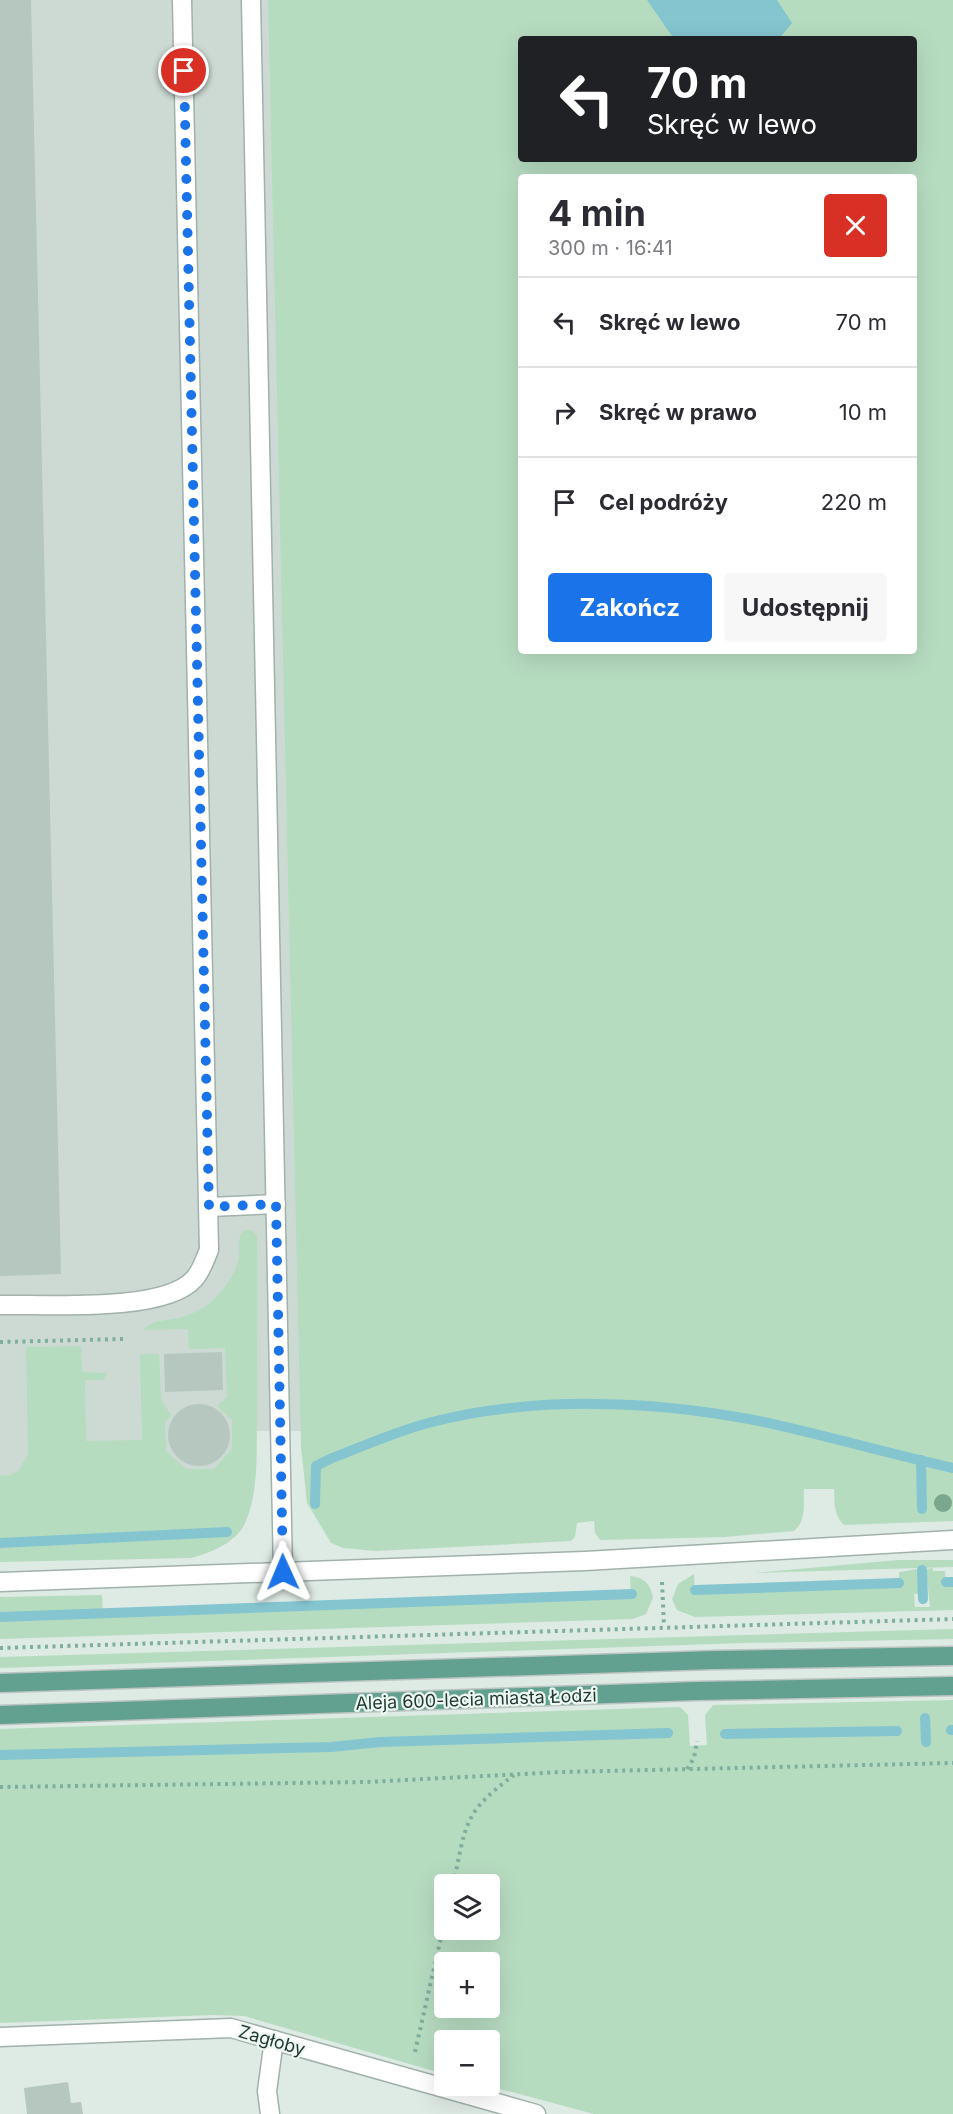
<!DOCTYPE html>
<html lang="pl">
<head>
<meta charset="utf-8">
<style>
	:root { --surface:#fff; --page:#f7f7f7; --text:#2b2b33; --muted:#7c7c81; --line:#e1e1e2; --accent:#1a73e8 }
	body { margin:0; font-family:Inter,sans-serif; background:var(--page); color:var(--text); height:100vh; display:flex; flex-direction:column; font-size:22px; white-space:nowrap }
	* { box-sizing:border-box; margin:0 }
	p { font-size:20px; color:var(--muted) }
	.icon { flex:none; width:33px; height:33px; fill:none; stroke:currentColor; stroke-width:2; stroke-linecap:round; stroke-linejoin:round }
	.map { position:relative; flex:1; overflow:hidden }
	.details { position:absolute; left:518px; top:174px; width:399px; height:480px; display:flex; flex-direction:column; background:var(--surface); border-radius:6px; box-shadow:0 6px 24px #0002 }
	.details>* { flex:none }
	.banner { position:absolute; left:518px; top:36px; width:399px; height:126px; border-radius:6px; box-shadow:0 6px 24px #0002; background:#202124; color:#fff; overflow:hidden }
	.tools { position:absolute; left:434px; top:1874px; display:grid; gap:12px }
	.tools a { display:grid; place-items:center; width:66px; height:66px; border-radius:6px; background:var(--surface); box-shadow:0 6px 24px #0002; font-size:30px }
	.pin { position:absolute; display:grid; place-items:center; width:51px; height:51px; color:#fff; margin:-26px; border:3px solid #fff; border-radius:50%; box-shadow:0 2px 6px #0007 }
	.me { position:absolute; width:66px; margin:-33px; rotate:359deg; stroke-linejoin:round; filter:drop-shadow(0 0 4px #0008) }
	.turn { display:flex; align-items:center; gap:21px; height:126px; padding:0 30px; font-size:27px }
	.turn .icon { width:78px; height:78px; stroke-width:2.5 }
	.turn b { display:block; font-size:42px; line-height:51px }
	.round { display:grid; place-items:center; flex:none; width:63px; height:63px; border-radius:6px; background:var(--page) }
	.head { display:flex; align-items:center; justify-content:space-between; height:102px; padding:0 30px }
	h1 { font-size:36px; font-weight:700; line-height:45px }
	.button { display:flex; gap:12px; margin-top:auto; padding:12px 30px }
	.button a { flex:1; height:69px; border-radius:6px; background:var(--accent); color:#fff; font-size:24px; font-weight:700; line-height:69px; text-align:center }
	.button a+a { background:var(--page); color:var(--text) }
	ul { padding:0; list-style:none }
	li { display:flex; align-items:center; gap:18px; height:90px; padding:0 30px; border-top:2px solid var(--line) }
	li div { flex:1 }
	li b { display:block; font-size:22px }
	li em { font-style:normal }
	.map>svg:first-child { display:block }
	.built { fill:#ccdad3 }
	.green { fill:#b6dcc0; fill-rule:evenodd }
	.water { fill:#84c5d0 }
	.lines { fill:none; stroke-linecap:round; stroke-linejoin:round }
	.stream { stroke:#84c5d0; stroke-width:10 }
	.building { fill:#b6c7c0 }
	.minor-casing { stroke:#a1b1ab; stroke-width:21 }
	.major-casing { stroke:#bcc4c2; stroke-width:21 }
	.path { stroke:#7eae9e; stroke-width:4; stroke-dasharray:3 4.5; stroke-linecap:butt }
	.minor { stroke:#fff; stroke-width:18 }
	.major { stroke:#62a08f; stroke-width:18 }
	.tree { fill:#7ba78c }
	.route { stroke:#1a73e8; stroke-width:10; stroke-dasharray:0 18 }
	.labels { text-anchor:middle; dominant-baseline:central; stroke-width:4.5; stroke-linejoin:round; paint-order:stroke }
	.street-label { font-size:18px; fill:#1f3932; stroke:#eef7f2 }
</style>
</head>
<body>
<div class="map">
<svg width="953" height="2114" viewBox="0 0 953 2114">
	<rect width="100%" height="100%" fill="#deeae4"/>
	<polygon class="built" points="0,0 291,0 324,1431 243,1431 243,1459 0,1554"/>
	<g class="green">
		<path d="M 268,0 L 953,0 L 953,1521 L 844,1525 C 833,1515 835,1502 834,1489 L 804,1489 C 803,1504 807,1520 794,1531 L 725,1537 L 600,1540 L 595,1533 L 594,1521 L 577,1523 L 575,1537 L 571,1541 L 376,1551 L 343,1548 L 331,1543 L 307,1503 L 301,1447 ZM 520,39 L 914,39 L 914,159 L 520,159 ZM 520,177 L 914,177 L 914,651 L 520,651 Z"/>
		<path d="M 245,1230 L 251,1230 L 257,1235 C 258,1293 257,1350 257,1408 C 256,1445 260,1487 246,1521 C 238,1542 211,1553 191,1558 L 0,1562 L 0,1476 L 10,1475 L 18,1471 L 28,1454 L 26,1347 L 81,1346 L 82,1372 L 107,1373 L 104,1380 L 85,1380 L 86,1441 L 142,1440 L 140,1354 L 159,1354 L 161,1398 L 171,1416 L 165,1422 L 166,1451 L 186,1469 L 214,1469 L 232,1449 L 232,1420 L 217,1406 L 227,1397 L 225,1348 L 189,1349 L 188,1329 L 144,1330 C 151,1318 174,1321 186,1316 C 198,1312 209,1305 217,1296 C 227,1286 237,1270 239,1256 C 240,1246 236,1237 245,1230 Z"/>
		<polygon points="898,1560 953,1560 953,1567 754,1573"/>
		<polygon points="933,1568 933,1571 945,1571 946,1585 953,1586 953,1610 695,1617 677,1610 672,1599 678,1584 694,1574 695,1594 899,1586 899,1572 918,1569 919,1594 914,1594 915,1607 930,1607 926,1569"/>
		<path d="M 630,1576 C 644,1577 651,1584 653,1598 L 646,1614 L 633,1619 L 0,1639 L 0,1597 L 102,1595 L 103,1617 L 631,1596 Z"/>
		<polygon points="953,1629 953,1639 743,1643 0,1668 0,1657"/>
		<path d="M 953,1700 L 953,2114 L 594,2114 L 485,2085 L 489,2085 L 489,2040 L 444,2040 L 444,2074 L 244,2016 L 213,2015 L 0,2023 L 0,1729 L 680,1707 L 688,1715 L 690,1746 L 707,1745 L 705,1715 L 713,1705 ZM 444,1884 L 489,1884 L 489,1929 L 444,1929 ZM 444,1962 L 489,1962 L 489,2007 L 444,2007 Z"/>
	</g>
	<polygon class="water" points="647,0 777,0 792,23 779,39 674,39"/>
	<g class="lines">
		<g class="stream">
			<polyline points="921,1460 922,1509"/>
			<path d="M 315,1504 L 316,1466 L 330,1459 C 363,1446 395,1432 428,1423 C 529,1396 651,1400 754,1420 C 821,1434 886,1453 953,1468"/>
			<polyline points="0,1543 227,1532"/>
			<polyline points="922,1570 923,1599"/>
			<polyline points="946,1582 953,1582"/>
			<polyline points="695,1590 899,1583"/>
			<polyline points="0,1617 632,1594"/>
			<polyline points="925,1718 926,1742"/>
			<polyline points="951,1730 953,1730"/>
			<polyline points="725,1734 897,1731"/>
			<polyline points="0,1755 331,1747 380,1742 668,1733"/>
		</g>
	</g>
	<g class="building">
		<polygon points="0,0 31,0 61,1274 0,1276"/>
		<polygon points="222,1352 223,1390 165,1392 164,1354"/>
		<circle cx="199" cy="1435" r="31"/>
		<polygon points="68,2082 71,2103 81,2102 83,2114 27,2114 24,2088"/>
	</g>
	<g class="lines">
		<defs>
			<g id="minor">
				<polyline points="251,0 283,1572"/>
				<polyline points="209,1207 276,1204"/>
				<path d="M 0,1305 C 46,1304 164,1313 194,1279 C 201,1272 205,1259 209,1250 L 182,0"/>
				<polyline points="0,1582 585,1561 953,1540"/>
				<polyline points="0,2037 231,2028 536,2114"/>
				<polyline points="270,2114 267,2091 274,2040"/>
			</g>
			<g id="major">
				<polyline points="0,1683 714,1660 953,1656"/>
				<polyline points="0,1715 696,1691 953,1686"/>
			</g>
		</defs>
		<use href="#minor" class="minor-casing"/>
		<use href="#major" class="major-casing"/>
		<g class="path">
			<polyline points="0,1342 124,1339"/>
			<polyline points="662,1582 664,1626"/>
			<polyline points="0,1648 953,1619"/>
			<polyline points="687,1769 694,1758 697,1741"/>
			<polyline points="0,1787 366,1782 562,1772 953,1763"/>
			<path d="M 453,1884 C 467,1825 461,1814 514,1775"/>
			<polyline points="415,2052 444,1924"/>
		</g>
		<use href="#minor" class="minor"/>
		<use href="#major" class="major"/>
	</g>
	<circle class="tree" cx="943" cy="1503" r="9"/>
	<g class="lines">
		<polyline class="route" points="184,71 209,1207 276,1204 283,1572"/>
	</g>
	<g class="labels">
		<g class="street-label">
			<text transform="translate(476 1699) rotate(-2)">Aleja 600-lecia miasta Łodzi</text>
			<text transform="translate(272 2040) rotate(16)">Zagłoby</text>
		</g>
	</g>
</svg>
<div class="tools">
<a><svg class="icon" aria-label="layers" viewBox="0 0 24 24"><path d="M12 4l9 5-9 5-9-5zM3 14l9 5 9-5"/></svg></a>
<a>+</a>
<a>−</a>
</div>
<div class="pin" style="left:184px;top:71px;background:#d93025"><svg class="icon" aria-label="arrive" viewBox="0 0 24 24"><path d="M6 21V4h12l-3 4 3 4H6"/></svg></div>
<svg class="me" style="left:283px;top:1572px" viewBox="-20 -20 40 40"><path d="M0-17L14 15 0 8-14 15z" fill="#1a73e8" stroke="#fff" stroke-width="4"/></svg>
<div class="banner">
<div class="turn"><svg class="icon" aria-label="left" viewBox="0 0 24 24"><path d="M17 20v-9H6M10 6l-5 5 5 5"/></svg><div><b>70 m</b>Skręć w lewo</div></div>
</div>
<section class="details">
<div class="head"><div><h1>4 min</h1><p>300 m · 16:41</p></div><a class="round" style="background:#d93025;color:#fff"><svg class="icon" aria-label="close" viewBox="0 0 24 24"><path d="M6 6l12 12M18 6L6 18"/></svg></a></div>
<ul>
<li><svg class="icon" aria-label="left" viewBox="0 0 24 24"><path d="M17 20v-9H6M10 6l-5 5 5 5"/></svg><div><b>Skręć w lewo</b></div><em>70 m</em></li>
<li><svg class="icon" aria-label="right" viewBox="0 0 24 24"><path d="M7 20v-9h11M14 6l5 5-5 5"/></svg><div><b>Skręć w prawo</b></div><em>10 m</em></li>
<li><svg class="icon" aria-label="arrive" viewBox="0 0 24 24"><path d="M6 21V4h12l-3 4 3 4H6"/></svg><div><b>Cel podróży</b></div><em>220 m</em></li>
</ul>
<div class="button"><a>Zakończ</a><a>Udostępnij</a></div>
</section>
</div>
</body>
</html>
